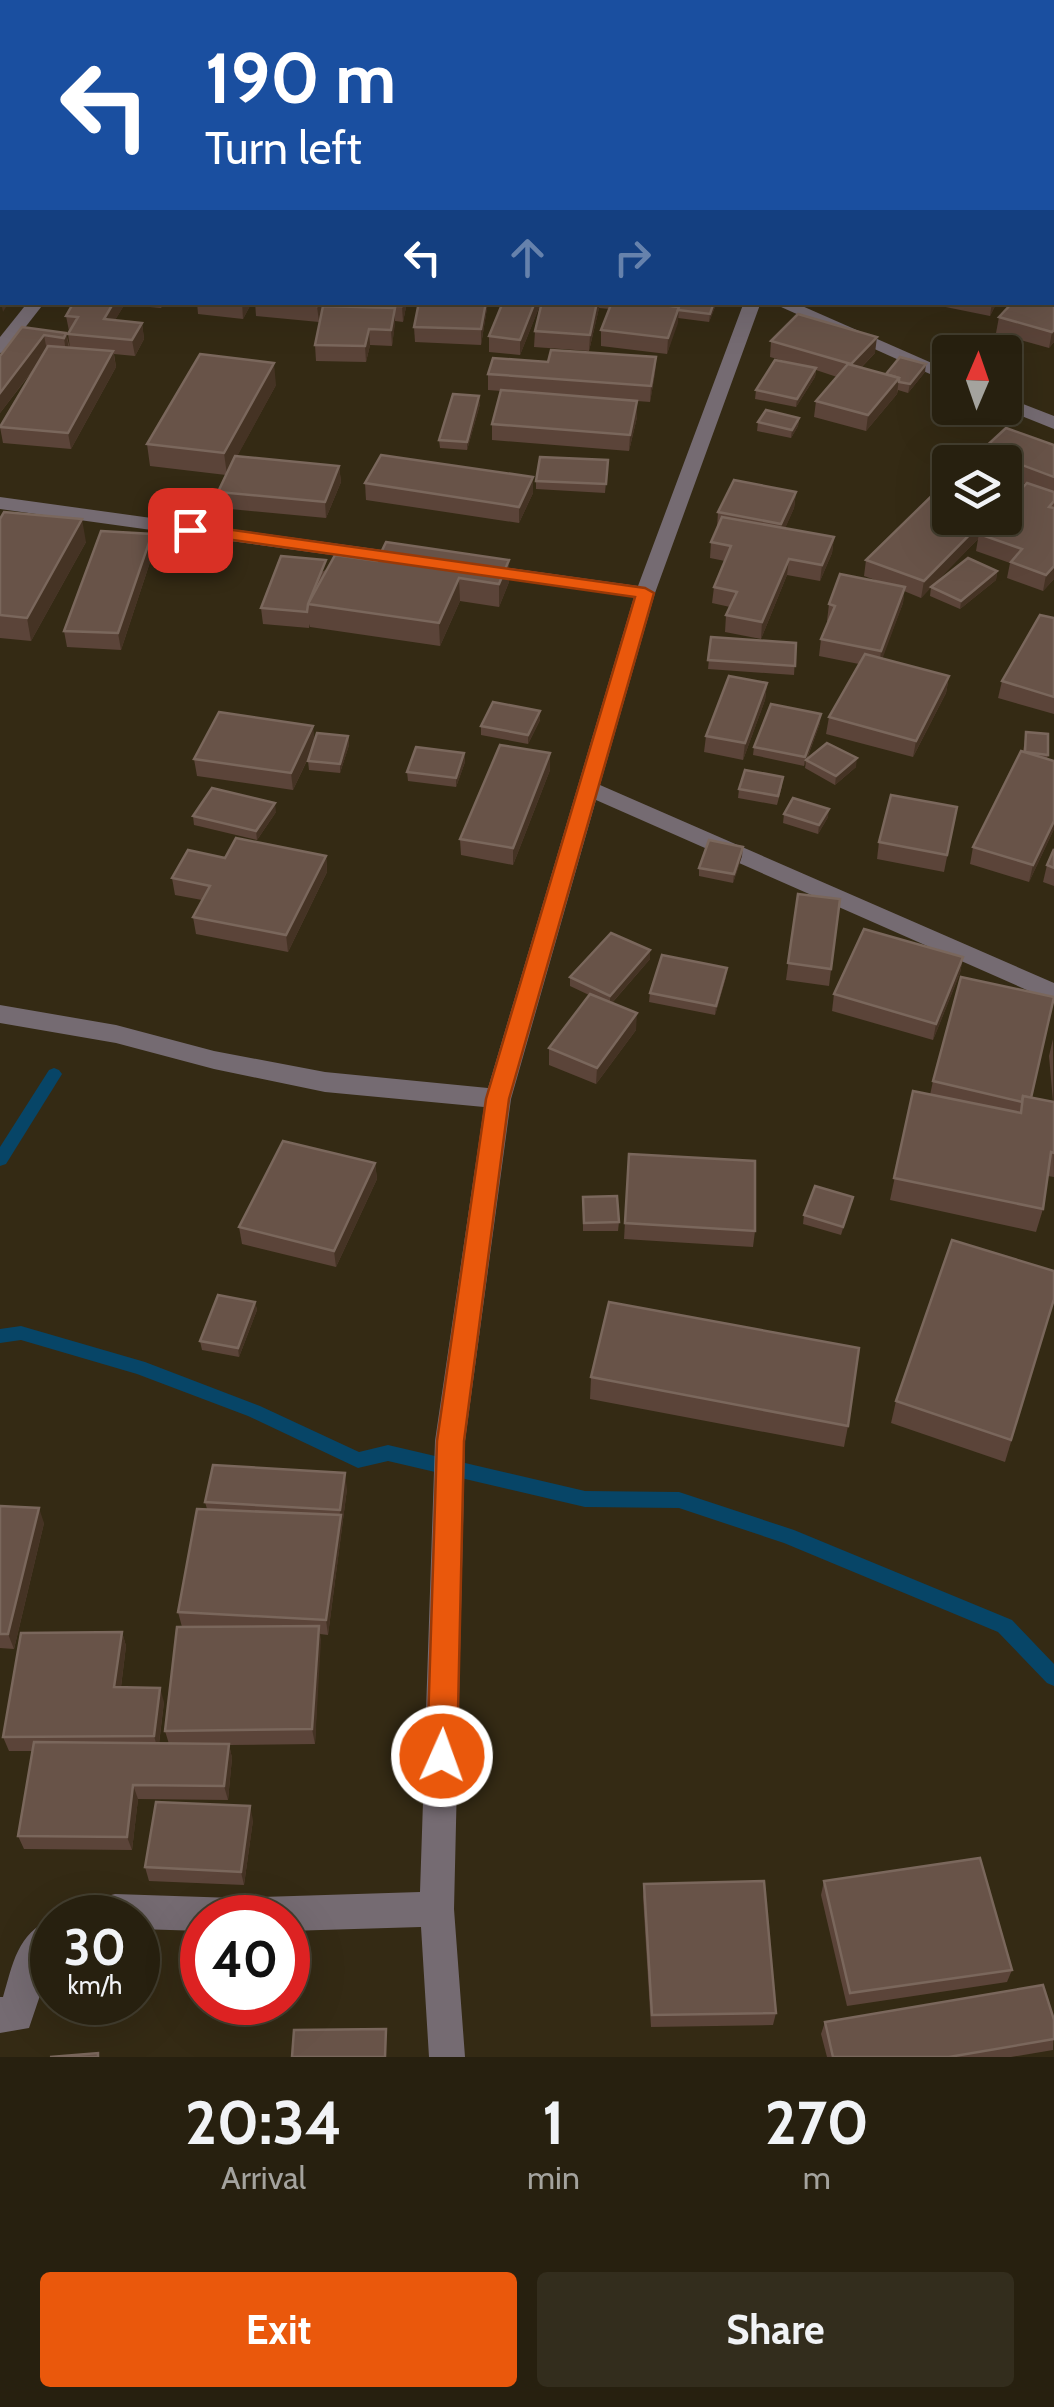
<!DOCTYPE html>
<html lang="en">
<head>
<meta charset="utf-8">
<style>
	:root { --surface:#27200f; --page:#332d1d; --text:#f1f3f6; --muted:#a4a39e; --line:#433e2f; --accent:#ea580c }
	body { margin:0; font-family:Cabin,sans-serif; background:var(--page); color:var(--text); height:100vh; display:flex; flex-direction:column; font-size:38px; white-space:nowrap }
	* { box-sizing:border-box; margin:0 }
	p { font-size:32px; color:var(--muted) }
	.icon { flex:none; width:55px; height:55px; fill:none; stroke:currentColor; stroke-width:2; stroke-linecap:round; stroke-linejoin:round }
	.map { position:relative; height:2057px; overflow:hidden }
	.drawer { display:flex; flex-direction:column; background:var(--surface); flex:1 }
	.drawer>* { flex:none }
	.guide { position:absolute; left:0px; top:0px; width:1055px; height:305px; box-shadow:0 10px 40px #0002,0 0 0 2px var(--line); background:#1a4fa0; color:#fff; overflow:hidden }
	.needle { width:65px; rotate:2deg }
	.fabs { position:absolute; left:932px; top:335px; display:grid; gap:20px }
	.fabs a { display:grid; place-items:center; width:90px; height:90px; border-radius:10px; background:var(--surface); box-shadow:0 10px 40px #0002,0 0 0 2px var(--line); font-size:50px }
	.speed { position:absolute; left:30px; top:1895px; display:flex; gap:20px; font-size:50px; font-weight:700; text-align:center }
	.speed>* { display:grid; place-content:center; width:130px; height:130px; border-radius:50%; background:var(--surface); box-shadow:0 10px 40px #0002,0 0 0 2px var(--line); line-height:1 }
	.speed small { font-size:25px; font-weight:400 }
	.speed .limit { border:15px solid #d22; background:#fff; color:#111 }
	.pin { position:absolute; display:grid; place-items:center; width:85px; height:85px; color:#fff; margin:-42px; border-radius:20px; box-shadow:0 5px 15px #0006 }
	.me { position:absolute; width:110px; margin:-55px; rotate:2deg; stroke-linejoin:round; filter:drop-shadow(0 0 8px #0008) }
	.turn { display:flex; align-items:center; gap:35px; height:210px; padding:0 40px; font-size:45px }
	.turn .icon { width:130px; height:130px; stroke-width:2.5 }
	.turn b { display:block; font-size:70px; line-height:85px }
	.lanes { display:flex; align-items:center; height:95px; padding:0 40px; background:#0003; justify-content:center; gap:50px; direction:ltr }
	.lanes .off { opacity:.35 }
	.eta { display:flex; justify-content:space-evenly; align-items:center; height:170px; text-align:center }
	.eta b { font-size:60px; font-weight:800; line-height:70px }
	.action { display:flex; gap:20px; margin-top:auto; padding:20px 40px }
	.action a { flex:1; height:115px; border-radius:10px; background:var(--accent); color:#fff; font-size:40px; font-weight:800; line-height:115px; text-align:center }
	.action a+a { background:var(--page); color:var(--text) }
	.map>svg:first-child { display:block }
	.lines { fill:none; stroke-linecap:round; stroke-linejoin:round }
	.stream { fill:#074567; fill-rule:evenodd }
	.minor { fill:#756b72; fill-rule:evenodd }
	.major { fill:#bfa9b8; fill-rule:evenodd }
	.wall { fill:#5b4439 }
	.shaded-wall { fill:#453324 }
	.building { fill:#685348; stroke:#7a675c; stroke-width:2.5 }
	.route { fill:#ea580c; stroke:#983908; stroke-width:2.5 }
</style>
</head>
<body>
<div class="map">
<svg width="1054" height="2057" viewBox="0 0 1054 2057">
	<rect width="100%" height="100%" fill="#342a14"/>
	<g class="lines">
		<g class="stream">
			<polygon points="54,1068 59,1070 62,1074 6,1164 0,1166 0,1147 49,1070"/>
			<polygon points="21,1326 145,1362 260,1406 359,1452 388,1445 585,1491 679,1492 794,1530 1012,1620 1054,1664 1054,1686 1047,1683 998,1632 784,1543 679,1508 585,1507 388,1461 358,1468 248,1416 137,1374 21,1340 0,1343 0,1329"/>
		</g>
		<g class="minor">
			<rect x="590" y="0" width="14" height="2"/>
			<rect x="0" y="211" width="2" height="10"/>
			<polygon points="28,302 45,302 6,352 0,353 0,337"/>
			<polygon points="744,302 761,302 655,593 600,785 1054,983 1054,1002 596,800 511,1099 465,1441 454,1909 465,2057 429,2057 421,1927 288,1931 288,1918 202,1918 202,1931 138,1929 138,1918 63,1918 68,1906 115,1894 234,1898 420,1892 435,1441 484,1107 325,1092 214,1069 116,1043 0,1023 0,1005 116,1025 214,1051 325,1072 488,1088 634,597 475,575 465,569 475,563 638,586"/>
			<polygon points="770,302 793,302 950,371 950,383"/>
			<polygon points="1005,397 1054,416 1054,429 1002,408"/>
			<polygon points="0,497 411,554 421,560 411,566 0,509"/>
			<path d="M 52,1919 L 52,1960 L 29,2028 L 0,2033 L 0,1997 L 3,1997 C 13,1964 17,1933 52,1919 Z"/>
		</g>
		<g class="major">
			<polygon points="263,0 305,0 306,2 265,2"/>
			<polygon points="516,0 560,0 561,2 518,2"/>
			<rect x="1052" y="44" width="2" height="8"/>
			<rect x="1052" y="66" width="2" height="9"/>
		</g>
	</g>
	<g class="wall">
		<rect x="1000" y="0" width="50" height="2"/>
		<rect x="0" y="154" width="2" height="43"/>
		<polygon points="1054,280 1054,342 1049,348 996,333 999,317"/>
		<polygon points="126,302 115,320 142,323 144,339 135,356 114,354 116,367 71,449 3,443 0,427 37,365 0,413 0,356 22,327 66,333 70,348 68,334 69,331 66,316"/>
		<polygon points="139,302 165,302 161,308 139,306"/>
		<polygon points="197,302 252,302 243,319 198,314"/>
		<polygon points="255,302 328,302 326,306 337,307 336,302 407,302 403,322 395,321 392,346 370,345 366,362 316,361 315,345 321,317 319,322 256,316"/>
		<polygon points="488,302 481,345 415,342 414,327"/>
		<polygon points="503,302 643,303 717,302 709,322 678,318 667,354 601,346 601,330 610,309 599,308 589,351 534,347 535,331 540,305 520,355 489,352 489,336"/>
		<polygon points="921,302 997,302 990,316"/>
		<polygon points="771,341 875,353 861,368 886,374 925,372 908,393 898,390 897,394 866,431 814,417 816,401 837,377 816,370 815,377 796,407 755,399 756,390 795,364 770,357"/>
		<polygon points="656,357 655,373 650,402 637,401 637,417 629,451 492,440 492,424 501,391 488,390 488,374 548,362"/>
		<polygon points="276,385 237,456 339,466 341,482 326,518 220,508 218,492 226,475 150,466 147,444"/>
		<polygon points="480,404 467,450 440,448 439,440"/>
		<polygon points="799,418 798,426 791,438 757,431 758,422"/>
		<polygon points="1054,445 1054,579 1043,591 1007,578 1010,563 976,551 978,539 931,587 997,571 996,580 960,609 930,596 931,587 921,598 904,591 903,603 882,658 949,676 946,693 913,757 826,734 829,717 859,664 819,656 821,639 829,621 827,621 829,604 878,581 864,576 866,560 1018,485 1016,494 1026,484 1005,476 1005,462 979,462 982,450"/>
		<polygon points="608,460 605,493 536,489 536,481"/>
		<polygon points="533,477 533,493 519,523 366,500 365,483"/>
		<polygon points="796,492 794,508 785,528 834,537 832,553 820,581 787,575 761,639 725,632 726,615 730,607 712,603 714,587 725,561 710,558 711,542 717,528 718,512"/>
		<polygon points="0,519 86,542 31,641 0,638"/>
		<polygon points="154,550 121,650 67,647 64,631"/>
		<polygon points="327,569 509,582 499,607 460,601 440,646 310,627 310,624 309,628 263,624 261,608"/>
		<polygon points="1054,618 1054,714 998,698 1002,681"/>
		<polygon points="711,637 796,643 794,675 708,669"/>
		<polygon points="767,683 765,700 743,760 704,752 706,736"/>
		<polygon points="540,711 540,720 528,744 481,735 481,726"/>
		<polygon points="820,723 807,759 856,767 835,785 805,768 806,761 804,766 753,755 754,747"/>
		<polygon points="1026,732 1048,755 1047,759 1054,761 1054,829 1029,882 970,864 973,847 1023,752"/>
		<polygon points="348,736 349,745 340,773 309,770 308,761 313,748 293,790 197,776 194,759"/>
		<polygon points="464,753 465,762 456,787 408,781 407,772"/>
		<polygon points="550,753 550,770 513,865 461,855 460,839"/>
		<polygon points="782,786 777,805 738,798 739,789"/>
		<polygon points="957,807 944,872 877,859 879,842"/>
		<polygon points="276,812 257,840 194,825 193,816"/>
		<polygon points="784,814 828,817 818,834 783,823"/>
		<polygon points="1054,849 1054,886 1043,882 1047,865"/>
		<polygon points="326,856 327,872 288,952 196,934 193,917 202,900 175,895 172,878 225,858"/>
		<polygon points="742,856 733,883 699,876 699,868"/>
		<polygon points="798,894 840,899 829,986 786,980"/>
		<polygon points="650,950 650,959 612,1003 636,1030 596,1084 549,1065 549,1048 589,995 570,986 570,977"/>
		<polygon points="963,957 960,973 933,1040 832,1011 834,994"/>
		<polygon points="726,977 715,1015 649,1002 650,993"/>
		<polygon points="1053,1039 1054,1177 1048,1176 1043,1209 1036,1232 890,1200 913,1091 930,1095 933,1081 1053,1102 1049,1056"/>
		<polygon points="629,1154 755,1231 753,1247 624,1239"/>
		<polygon points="375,1163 377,1179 336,1267 242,1244 239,1227"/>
		<polygon points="583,1197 619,1222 618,1231 583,1231"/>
		<polygon points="853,1197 841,1235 803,1224 804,1215"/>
		<polygon points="1054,1299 1005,1462 891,1423 896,1401"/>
		<polygon points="255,1302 257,1310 239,1357 202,1350 200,1341"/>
		<polygon points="591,1377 848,1426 844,1447 590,1399"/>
		<polygon points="347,1489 328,1635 320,1634 315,1744 229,1745 232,1758 228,1800 138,1799 132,1850 24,1849 18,1836 33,1751 9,1751 3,1737 122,1632 126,1646 121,1687 164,1702 159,1744 169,1744 165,1731 182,1627 178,1612 207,1509 205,1502"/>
		<polygon points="0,1506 44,1523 14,1649 0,1648"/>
		<polygon points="253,1820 244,1885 149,1881 145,1867"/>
		<polygon points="824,1881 1012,1970 1007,1982 847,2006 821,1895"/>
		<polygon points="644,1884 776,2013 773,2025 651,2027 643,1897"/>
		<polygon points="1054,2020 1053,2050 1011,2057 827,2057 821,2034 825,2022"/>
	</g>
	<g class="shaded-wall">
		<polygon points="2,23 2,45 0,48 0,25"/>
		<polygon points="2,293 2,302 9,302 3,312 0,297"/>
		<polygon points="114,302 126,302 106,335 104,319"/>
		<polygon points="242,302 252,302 243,319"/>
		<polygon points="319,302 328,302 319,322 317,306"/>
		<polygon points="403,302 407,302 403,322 402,306"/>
		<polygon points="486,302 488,302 481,345 481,329"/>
		<polygon points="535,302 540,302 540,305 520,355 520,340"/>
		<polygon points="597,302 600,302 599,308 589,351 590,335"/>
		<polygon points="714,302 717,302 709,322 710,314"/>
		<polygon points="992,302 997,302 990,316"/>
		<polygon points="679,307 678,323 667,354 668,338"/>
		<polygon points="395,308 395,324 392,346 391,330"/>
		<polygon points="142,323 144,339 135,356 132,340"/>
		<polygon points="369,329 370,345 366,362 365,346"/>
		<polygon points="1054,330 1054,342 1049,348 1052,332"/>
		<polygon points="66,333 69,349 66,353 64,338"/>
		<polygon points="44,335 47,351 0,413 0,393"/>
		<polygon points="877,337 875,353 849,380 851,364"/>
		<polygon points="113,351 116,367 71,449 68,433"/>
		<polygon points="656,357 655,373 650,402 651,386"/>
		<polygon points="274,363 276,385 227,475 224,453"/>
		<polygon points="926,364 925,372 908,393 910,384"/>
		<polygon points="816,368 815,377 796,407 797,399"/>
		<polygon points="899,378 897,394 866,431 868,415"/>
		<polygon points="479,396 480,404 467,450 467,442"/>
		<polygon points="637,401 637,417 629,451 630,435"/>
		<polygon points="799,418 798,426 791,438 792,430"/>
		<polygon points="339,466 341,482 326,518 325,502"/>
		<polygon points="533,477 533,493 519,523 519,507"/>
		<polygon points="1018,485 1015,501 1005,512 1005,498"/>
		<polygon points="796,492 794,508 780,540 781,524"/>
		<polygon points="986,518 999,518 979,534 978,539 921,598 924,581"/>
		<polygon points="82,519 86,542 31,641 27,618"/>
		<polygon points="152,534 154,550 121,650 118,633"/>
		<polygon points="834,537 832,553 820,581 822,565"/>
		<polygon points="789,559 787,575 761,639 762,622"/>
		<polygon points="509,560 509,582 499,607 499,584"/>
		<polygon points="1054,566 1054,579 1043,591 1046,575"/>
		<polygon points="997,571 996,580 960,609 961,601"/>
		<polygon points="459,578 460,601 440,646 439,623"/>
		<polygon points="905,587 903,603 879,668 881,651"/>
		<polygon points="949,676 946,693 913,757 916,741"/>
		<polygon points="767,683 765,700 743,760 745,743"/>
		<polygon points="540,711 540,720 528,744 528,735"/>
		<polygon points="821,714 820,723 804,766 805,757"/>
		<polygon points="313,726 315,743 293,790 291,773"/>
		<polygon points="348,736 349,745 340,773 340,764"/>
		<polygon points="464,753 465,762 456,787 456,778"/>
		<polygon points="550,753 550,770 513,865 513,848"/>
		<polygon points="857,758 856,767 835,785 836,776"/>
		<polygon points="275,803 276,812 257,840 256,831"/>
		<polygon points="829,809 828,817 818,834 819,825"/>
		<polygon points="1054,821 1054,829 1029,882 1033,865"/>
		<polygon points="743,847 742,856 733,883 734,874"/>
		<polygon points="326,856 327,872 288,952 286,935"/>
		<polygon points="650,950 650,959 610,1005 610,996"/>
		<polygon points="963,957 960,973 933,1040 936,1024"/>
		<polygon points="727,968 726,977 715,1015 716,1006"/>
		<polygon points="637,1013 636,1030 596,1084 597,1068"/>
		<polygon points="375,1163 377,1179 336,1267 334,1251"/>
		<polygon points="255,1302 257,1310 239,1357 238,1348"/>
		<polygon points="345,1473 347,1489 328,1635 326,1620"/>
		<polygon points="39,1508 44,1523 14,1649 8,1634"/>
		<polygon points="319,1626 321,1640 315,1744 312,1729"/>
		<polygon points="122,1632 126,1646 119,1702 114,1687"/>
		<polygon points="160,1688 164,1702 158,1750 154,1736"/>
		<polygon points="229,1744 232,1758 228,1800 224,1786"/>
		<polygon points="133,1785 138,1799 132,1850 127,1837"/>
		<polygon points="250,1806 253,1820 244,1885 241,1872"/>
	</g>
	<g class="building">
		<polygon points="0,0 63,0 60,2 2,2 2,11 0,11"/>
		<polygon points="100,0 127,0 125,2 97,2"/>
		<polygon points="127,0 154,0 172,2 125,2"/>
		<rect x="0" y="167" width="2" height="15"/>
		<polygon points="0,242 2,242 2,293 0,297"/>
		<polygon points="1052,279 1054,280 1054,330 1052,332 999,317 1013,302 1052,302"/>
		<polygon points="74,302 114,302 104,319 142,323 132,340 68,334 78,317 66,316"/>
		<polygon points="276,302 319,302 317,306"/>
		<polygon points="358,302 403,302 402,306 357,305"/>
		<polygon points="419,302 486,302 481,329 414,327"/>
		<polygon points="503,302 535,302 520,340 489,336"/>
		<polygon points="542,302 597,302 590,335 535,331"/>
		<polygon points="612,302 637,302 679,307 668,338 601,330"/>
		<polygon points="646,302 714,302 710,314 678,310 679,307"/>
		<polygon points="323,306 395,308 391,330 369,329 365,346 315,345"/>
		<polygon points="798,314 877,337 851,364 771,341"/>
		<polygon points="22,327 66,333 64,338 44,335 0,393 0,356"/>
		<polygon points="48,346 113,351 68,433 0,427"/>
		<polygon points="551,350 656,357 651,386 488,374 493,358 548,362"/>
		<polygon points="200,354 274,363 224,453 147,444"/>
		<polygon points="900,357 926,364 910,384 899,382 899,378 886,374"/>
		<polygon points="775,360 816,368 797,399 756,390"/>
		<polygon points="848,364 899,378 868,415 816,401"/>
		<polygon points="501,390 637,401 630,435 492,424"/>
		<polygon points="453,394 479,396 467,442 439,440"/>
		<polygon points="766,410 799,418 792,430 758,422"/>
		<polygon points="1006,428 1054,445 1054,477 982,450"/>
		<polygon points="381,455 533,477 519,507 365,483"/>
		<polygon points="235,456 339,466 325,502 218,492"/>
		<polygon points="540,457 608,460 606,484 536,481"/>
		<polygon points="950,478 950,518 986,518 924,581 866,560"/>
		<polygon points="734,480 796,492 781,524 718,512"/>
		<polygon points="1005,481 1018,485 1005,498"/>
		<polygon points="1027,483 1054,492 1054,501 1049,507 1054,508 1054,566 1046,575 1011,562 1022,549 979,534 994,518 1005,518 1005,506"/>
		<polygon points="4,512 82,519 27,618 0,615 0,519"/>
		<polygon points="722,517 834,537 822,565 789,559 762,622 726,615 737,592 714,587 731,546 711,542"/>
		<polygon points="101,531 152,534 118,633 64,631"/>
		<polygon points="386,542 509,560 499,584 459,578 439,623 308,604 335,555 377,561"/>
		<polygon points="281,556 326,560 308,604 307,612 261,608"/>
		<polygon points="968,558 997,571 961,601 931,587"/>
		<polygon points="840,574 905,587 881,651 821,639 835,606 829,604"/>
		<polygon points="1040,615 1054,618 1054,697 1002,681"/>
		<polygon points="711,637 796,643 795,666 708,660"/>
		<polygon points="865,654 949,676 916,741 829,717"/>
		<polygon points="729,676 767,683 745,743 706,736"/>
		<polygon points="493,702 540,711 528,735 481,726"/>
		<polygon points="771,704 821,714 805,757 754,747"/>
		<polygon points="219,712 313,726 291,773 194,759"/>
		<polygon points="1026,732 1048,734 1048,755 1025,752"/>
		<polygon points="317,733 348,736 340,764 308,761"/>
		<polygon points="827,743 857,758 836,776 806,760"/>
		<polygon points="500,745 550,753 513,848 460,839"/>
		<polygon points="416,747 464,753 456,778 407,772"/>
		<polygon points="1021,751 1054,761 1054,821 1033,865 973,847"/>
		<polygon points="745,770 783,777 778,796 739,789"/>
		<polygon points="212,788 275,803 256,831 193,816"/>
		<polygon points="891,795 957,807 947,855 879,842"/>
		<polygon points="793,798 829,809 819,825 784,814"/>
		<polygon points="236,838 326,856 286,935 193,917 210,886 172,878 188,850 225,858"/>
		<polygon points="709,840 743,847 734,874 699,868"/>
		<polygon points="1054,849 1054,868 1047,865"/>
		<polygon points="798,894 840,899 831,969 788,963"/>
		<polygon points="864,929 963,957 936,1024 834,994"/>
		<polygon points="611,933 650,950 610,996 570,977"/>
		<polygon points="662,955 727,968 716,1006 650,993"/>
		<polygon points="961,977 1054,997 1031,1098 1023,1096 1022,1102 933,1081"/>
		<polygon points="590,994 637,1013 597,1068 549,1048"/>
		<polygon points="913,1091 1021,1113 1023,1096 1054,1102 1054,1153 1051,1152 1043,1209 894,1178"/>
		<polygon points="283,1141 375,1163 334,1251 239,1227"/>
		<polygon points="629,1154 755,1161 755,1231 625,1223"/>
		<polygon points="815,1186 853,1197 843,1227 804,1215"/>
		<polygon points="617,1196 619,1222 584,1223 583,1197"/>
		<polygon points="952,1240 1054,1271 1054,1299 1011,1440 896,1401"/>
		<polygon points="218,1295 255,1302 238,1348 200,1341"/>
		<polygon points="609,1302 859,1348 848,1426 591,1377"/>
		<polygon points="213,1465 345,1473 340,1510 205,1502"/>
		<polygon points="0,1506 39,1508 8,1634 0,1634"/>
		<polygon points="197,1509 341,1515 326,1620 178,1612"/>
		<polygon points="319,1626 312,1729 165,1731 177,1627"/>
		<polygon points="122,1632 114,1687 160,1688 154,1736 3,1737 21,1633"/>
		<polygon points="34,1742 229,1744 224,1786 133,1785 127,1837 18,1836"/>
		<polygon points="156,1802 250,1806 241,1872 145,1867"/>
		<polygon points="980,1858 1012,1970 850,1993 824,1881"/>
		<polygon points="764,1881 776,2013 652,2015 644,1884"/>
		<polygon points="1043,1985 1054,2020 1054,2039 949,2057 833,2057 825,2022"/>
		<polygon points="386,2029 385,2057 292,2057 294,2030"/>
		<polygon points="98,2053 98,2057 50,2057"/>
	</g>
	<polygon class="route" points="190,524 645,588 654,593 509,1099 464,1441 457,1756 452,1766 442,1770 431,1766 427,1756 437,1441 486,1099 635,597 183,533 181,530"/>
</svg>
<div class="fabs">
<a><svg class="needle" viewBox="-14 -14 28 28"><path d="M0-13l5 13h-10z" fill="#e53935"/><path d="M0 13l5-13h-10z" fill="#a4a39e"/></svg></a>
<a><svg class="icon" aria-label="layers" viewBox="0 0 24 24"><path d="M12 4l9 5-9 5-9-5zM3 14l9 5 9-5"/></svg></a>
</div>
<div class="speed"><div>30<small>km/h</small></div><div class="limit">40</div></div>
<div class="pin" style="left:190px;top:530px;background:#d93025"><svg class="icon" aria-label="arrive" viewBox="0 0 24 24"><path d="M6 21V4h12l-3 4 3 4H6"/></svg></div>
<svg class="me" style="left:442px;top:1756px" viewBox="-20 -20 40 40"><circle r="17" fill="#ea580c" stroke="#fff" stroke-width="3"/><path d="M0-11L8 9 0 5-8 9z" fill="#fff"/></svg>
<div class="guide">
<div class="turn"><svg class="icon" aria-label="left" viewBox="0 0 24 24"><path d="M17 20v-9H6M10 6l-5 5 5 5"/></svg><div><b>190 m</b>Turn left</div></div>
<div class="lanes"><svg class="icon" aria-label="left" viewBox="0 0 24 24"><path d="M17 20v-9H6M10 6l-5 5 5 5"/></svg><svg class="icon off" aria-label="ahead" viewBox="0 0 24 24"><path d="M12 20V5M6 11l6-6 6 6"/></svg><svg class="icon off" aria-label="right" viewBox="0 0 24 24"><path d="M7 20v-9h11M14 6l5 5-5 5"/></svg></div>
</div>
</div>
<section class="drawer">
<div class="eta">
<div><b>20:34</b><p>Arrival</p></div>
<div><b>1</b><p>min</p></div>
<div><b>270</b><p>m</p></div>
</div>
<div class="action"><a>Exit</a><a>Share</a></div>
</section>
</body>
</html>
